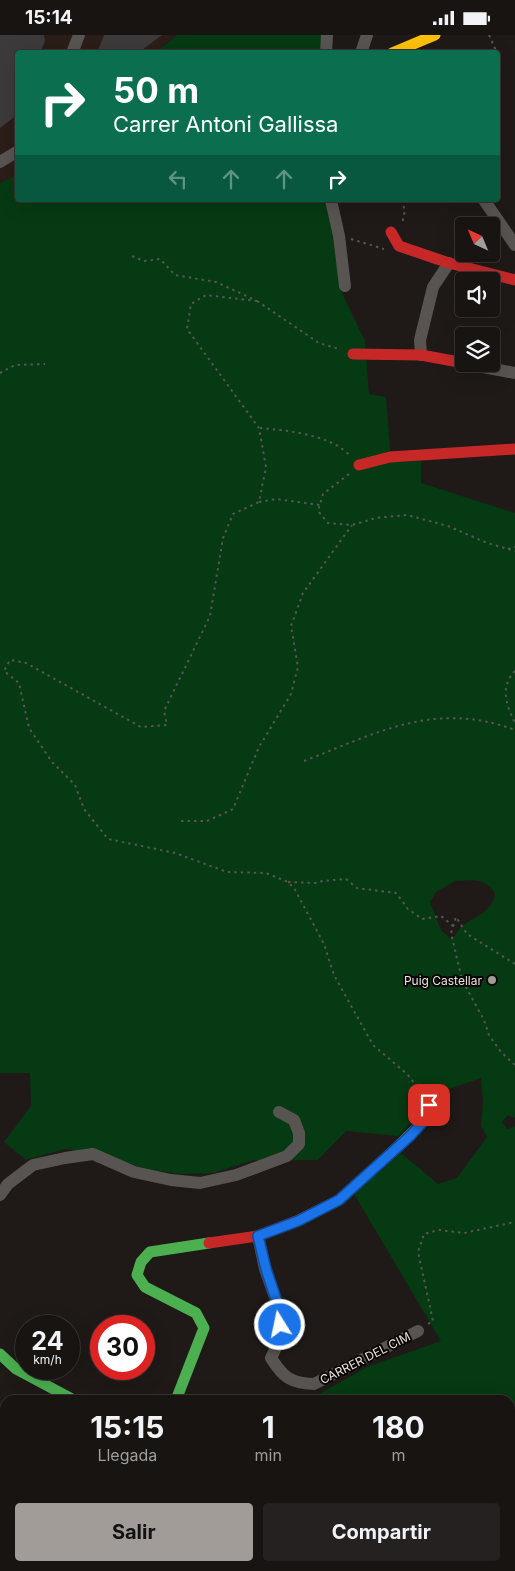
<!DOCTYPE html>
<html lang="es">
<head>
<meta charset="utf-8">
<style>
	:root { --surface:#171412; --page:#242120; --text:#f1f3f6; --muted:#9e9e9f; --line:#363332; --accent:#a29c99 }
	body { margin:0; font-family:Inter,sans-serif; background:var(--page); color:var(--text); height:100vh; display:flex; flex-direction:column; font-size:19px; white-space:nowrap }
	* { box-sizing:border-box; margin:0 }
	p { font-size:16px; color:var(--muted) }
	.icon { flex:none; width:28px; height:28px; fill:none; stroke:currentColor; stroke-width:2; stroke-linecap:round; stroke-linejoin:round }
	.map { position:relative; flex:1; overflow:hidden }
	.details { position:absolute; left:0px; top:1360px; width:515px; height:176px; display:flex; flex-direction:column; background:var(--surface); border-radius:15px 15px 0 0; box-shadow:0 5px 20px #0002,0 0 0 1px var(--line) }
	.details>* { flex:none }
	.banner { position:absolute; left:15px; top:15px; width:485px; height:152px; border-radius:5px; box-shadow:0 5px 20px #0002,0 0 0 1px var(--line); background:#0b6e4f; color:#fff; overflow:hidden }
	.needle { width:32px; rotate:316deg }
	.controls { position:absolute; left:455px; top:182px; display:grid; gap:10px }
	.controls a { display:grid; place-items:center; width:45px; height:45px; border-radius:5px; background:var(--surface); box-shadow:0 5px 20px #0002,0 0 0 1px var(--line); font-size:25px }
	.speed { position:absolute; left:15px; top:1280px; display:flex; gap:10px; font-size:25px; font-weight:700; text-align:center }
	.speed>* { display:grid; place-content:center; width:65px; height:65px; border-radius:50%; background:var(--surface); box-shadow:0 5px 20px #0002,0 0 0 1px var(--line); line-height:1 }
	.speed small { font-size:12px; font-weight:400 }
	.speed .limit { border:8px solid #d22; background:#fff; color:#111 }
	.pin { position:absolute; display:grid; place-items:center; width:42px; height:42px; color:#fff; margin:-21px; border-radius:10px; box-shadow:0 2px 8px #0006 }
	.me { position:absolute; width:55px; margin:-28px; rotate:350deg; stroke-linejoin:round; filter:drop-shadow(0 0 4px #0008) }
	.turn { display:flex; align-items:center; gap:18px; height:105px; padding:0 15px; font-size:22px }
	.turn .icon { width:65px; height:65px; stroke-width:2.5 }
	.turn b { display:block; font-size:35px; line-height:42px }
	.lanes { display:flex; align-items:center; height:48px; padding:0 15px; background:#0003; justify-content:center; gap:25px; direction:ltr }
	.lanes .off { opacity:.35 }
	.eta { display:flex; justify-content:space-evenly; align-items:center; height:85px; text-align:center }
	.eta b { font-size:30px; font-weight:700; line-height:35px }
	.primary-button { display:flex; gap:10px; margin-top:auto; padding:10px 15px }
	.primary-button a { flex:1; height:58px; border-radius:5px; background:var(--accent); color:#111; font-size:20px; font-weight:700; line-height:58px; text-align:center }
	.primary-button a+a { background:var(--page); color:var(--text) }
	.status { display:flex; justify-content:space-between; align-items:center; height:35px; padding:0 25px; background:var(--surface); direction:ltr }
	.status svg { height:14px; fill:currentColor }
	.map>svg:first-child { display:block }
	.built { fill:#2b1d18 }
	.green { fill:#053a12; fill-rule:evenodd }
	.building { fill:#3c3a3a }
	.lines { fill:none; stroke-linecap:round; stroke-linejoin:round }
	.path { stroke:#585554; stroke-width:2; stroke-dasharray:2.5 4; stroke-linecap:butt }
	.street { stroke:#585452; stroke-width:12 }
	.fast { stroke:#4caf50; stroke-width:11 }
	.slow { stroke:#ffc107; stroke-width:11 }
	.jam { stroke:#c62828; stroke-width:11 }
	.route-casing { stroke:#114b97; stroke-width:12 }
	.route { stroke:#1a73e8; stroke-width:9 }
	.poi-dot { fill:#a29c99; stroke:#090504; stroke-width:2 }
	.labels { text-anchor:middle; dominant-baseline:central; stroke-width:4; stroke-linejoin:round; paint-order:stroke }
	.poi-label { font-size:12px; fill:#e8e2df; stroke:#090504; text-anchor:end }
	.street-label { font-size:12px; fill:#e8e2df; stroke:#090504 }
</style>
</head>
<body>
<div class="status"><b>15:14</b><svg viewBox="0 0 49 12"><path d="M0 12V9h3v3zM5 12V6h3v6zM10 12V3h3v9zM15 12V0h3v12zM26 1h20v11H26zM47 4h2v5h-2z"/></svg></div>
<div class="map">
<svg width="515" height="1536" viewBox="0 0 515 1536">
	<rect width="100%" height="100%" fill="#1f1a18"/>
	<polygon class="built" points="0,0 177,0 155,17 18,18 17,140 0,148"/>
	<g class="green">
		<polygon points="177,0 322,0 320,17 155,18"/>
		<path d="M 17,140 L 18,165 L 327,165 L 341,256 L 365,306 L 369,359 L 386,362 L 391,427 L 421,426 L 421,448 L 515,478 L 515,1083 L 508,1080 L 502,1087 L 507,1094 L 515,1091 L 515,1536 L 0,1536 L 0,1492 L 5,1489 L 5,1531 L 510,1531 L 510,1365 L 314,1365 L 312,1363 L 367,1332 L 441,1306 L 354,1159 L 401,1118 L 438,1149 L 457,1143 L 487,1102 L 481,1091 L 483,1067 L 481,1043 L 435,1059 L 429,1070 L 398,1101 L 346,1096 L 318,1125 L 254,1125 L 213,1138 L 181,1139 L 146,1134 L 102,1119 L 65,1114 L 26,1125 L 4,1107 L 31,1071 L 30,1038 L 0,1038 L 0,148 ZM 455,846 C 471,845 488,843 495,859 C 492,878 473,882 461,892 C 457,896 456,901 451,904 L 441,895 L 430,867 L 436,857 Z"/>
	</g>
	<g class="building">
		<polygon points="0,0 44,0 45,6 40,18 18,18 18,72 13,83 0,93"/>
		<polygon points="104,0 162,0 138,18 97,18"/>
	</g>
	<g class="lines">
		<g class="path">
			<polyline points="489,0 497,18"/>
			<polyline points="401,165 405,175 402,189"/>
			<polyline points="351,204 384,214"/>
			<polyline points="132,221 144,226 160,224 175,240 216,247 253,264"/>
			<polyline points="257,266 206,260 191,269 187,294 259,393 266,432 259,467 233,479 223,503 210,581 164,676 167,690 141,692 26,628 10,625 4,636 19,648 29,693 52,727 75,750 84,774 108,804 175,818 227,837 266,838 288,847 294,853 324,909 334,940 373,1010 407,1039 422,1058"/>
			<polyline points="257,266 319,308 339,314"/>
			<polyline points="0,338 15,330 45,329"/>
			<path d="M 260,393 C 286,395 331,400 349,420"/>
			<polyline points="349,439 323,459 318,476 328,488 352,490 376,483 407,480 448,491 487,508 515,516"/>
			<polyline points="259,467 276,464 320,470"/>
			<polyline points="508,514 515,512"/>
			<path d="M 515,636 C 499,652 507,671 515,688"/>
			<path d="M 304,726 C 377,698 435,665 515,695"/>
			<polyline points="181,786 207,786 233,774 259,712 291,659 298,632 291,591 303,558 352,490"/>
			<polyline points="288,847 318,848 322,846 346,844 357,853 396,858 408,874 422,884 441,881 453,891"/>
			<polyline points="515,929 467,899 456,882 451,898 462,945 484,985 489,1000 501,1017 515,1030"/>
			<polyline points="428,1289 433,1286 418,1217 424,1199 439,1195 464,1198 515,1187"/>
		</g>
		<g class="street">
			<polyline points="72,18 79,0"/>
			<polyline points="326,18 327,0"/>
			<polyline points="361,18 367,0"/>
			<polyline points="0,127 18,116"/>
			<polyline points="331,165 339,201 345,251"/>
			<polyline points="484,165 515,210"/>
			<polyline points="421,320 420,305 433,252 449,228"/>
			<polyline points="467,329 515,338"/>
			<polyline points="0,1160 8,1149 33,1130 65,1123 93,1119 134,1137 171,1145 200,1148 236,1140 287,1121 299,1109 299,1098 294,1085 279,1077"/>
			<path d="M 258,1201 L 265,1234 L 280,1276 L 280,1304 L 271,1323 C 283,1342 290,1348 314,1349 L 418,1296"/>
			<polyline points="0,1456 5,1455"/>
		</g>
		<g class="fast">
			<polyline points="389,1120 422,1088 429,1070"/>
			<polyline points="0,1319 16,1334 74,1365"/>
			<polyline points="176,1365 204,1293 196,1278 145,1252 137,1240 141,1227 150,1217 209,1208"/>
		</g>
		<polyline class="slow" points="392,18 435,0"/>
		<g class="jam">
			<polyline points="391,197 399,211 449,228 515,245"/>
			<polyline points="353,319 421,320 464,328"/>
			<polyline points="359,430 390,422 515,414"/>
			<polyline points="209,1208 258,1201 297,1186 339,1165 389,1120"/>
		</g>
	</g>
	<g class="lines">
		<defs>
			<polyline id="route" points="280,1290 280,1276 266,1234 258,1201 298,1186 339,1165 410,1101 422,1088 429,1070"/>
		</defs>
		<use href="#route" class="route-casing"/>
		<use href="#route" class="route"/>
	</g>
	<circle class="poi-dot" cx="492" cy="945" r="5"/>
	<g class="labels">
		<g class="poi-label">
			<text x="482" y="945">Puig Castellar</text>
		</g>
		<g class="street-label">
			<text transform="translate(365 1323) rotate(-27)">CARRER DEL CIM</text>
		</g>
	</g>
</svg>
<div class="controls">
<a><svg class="needle" viewBox="-14 -14 28 28"><path d="M0-13l5 13h-10z" fill="#e53935"/><path d="M0 13l5-13h-10z" fill="#9e9e9f"/></svg></a>
<a><svg class="icon" aria-label="sound" viewBox="0 0 24 24"><path d="M4 9h4l5-4v14l-5-4H4zM17 9q2 3 0 6"/></svg></a>
<a><svg class="icon" aria-label="layers" viewBox="0 0 24 24"><path d="M12 4l9 5-9 5-9-5zM3 14l9 5 9-5"/></svg></a>
</div>
<div class="speed"><div>24<small>km/h</small></div><div class="limit">30</div></div>
<div class="pin" style="left:429px;top:1070px;background:#d93025"><svg class="icon" aria-label="arrive" viewBox="0 0 24 24"><path d="M6 21V4h12l-3 4 3 4H6"/></svg></div>
<svg class="me" style="left:280px;top:1290px" viewBox="-20 -20 40 40"><circle r="17" fill="#1a73e8" stroke="#fff" stroke-width="3"/><path d="M0-11L8 9 0 5-8 9z" fill="#fff"/></svg>
<div class="banner">
<div class="turn"><svg class="icon" aria-label="right" viewBox="0 0 24 24"><path d="M7 20v-9h11M14 6l5 5-5 5"/></svg><div><b>50 m</b>Carrer Antoni Gallissa</div></div>
<div class="lanes"><svg class="icon off" aria-label="left" viewBox="0 0 24 24"><path d="M17 20v-9H6M10 6l-5 5 5 5"/></svg><svg class="icon off" aria-label="ahead" viewBox="0 0 24 24"><path d="M12 20V5M6 11l6-6 6 6"/></svg><svg class="icon off" aria-label="ahead" viewBox="0 0 24 24"><path d="M12 20V5M6 11l6-6 6 6"/></svg><svg class="icon" aria-label="right" viewBox="0 0 24 24"><path d="M7 20v-9h11M14 6l5 5-5 5"/></svg></div>
</div>
<section class="details">
<div class="eta">
<div><b>15:15</b><p>Llegada</p></div>
<div><b>1</b><p>min</p></div>
<div><b>180</b><p>m</p></div>
</div>
<div class="primary-button"><a>Salir</a><a>Compartir</a></div>
</section>
</div>
</body>
</html>
